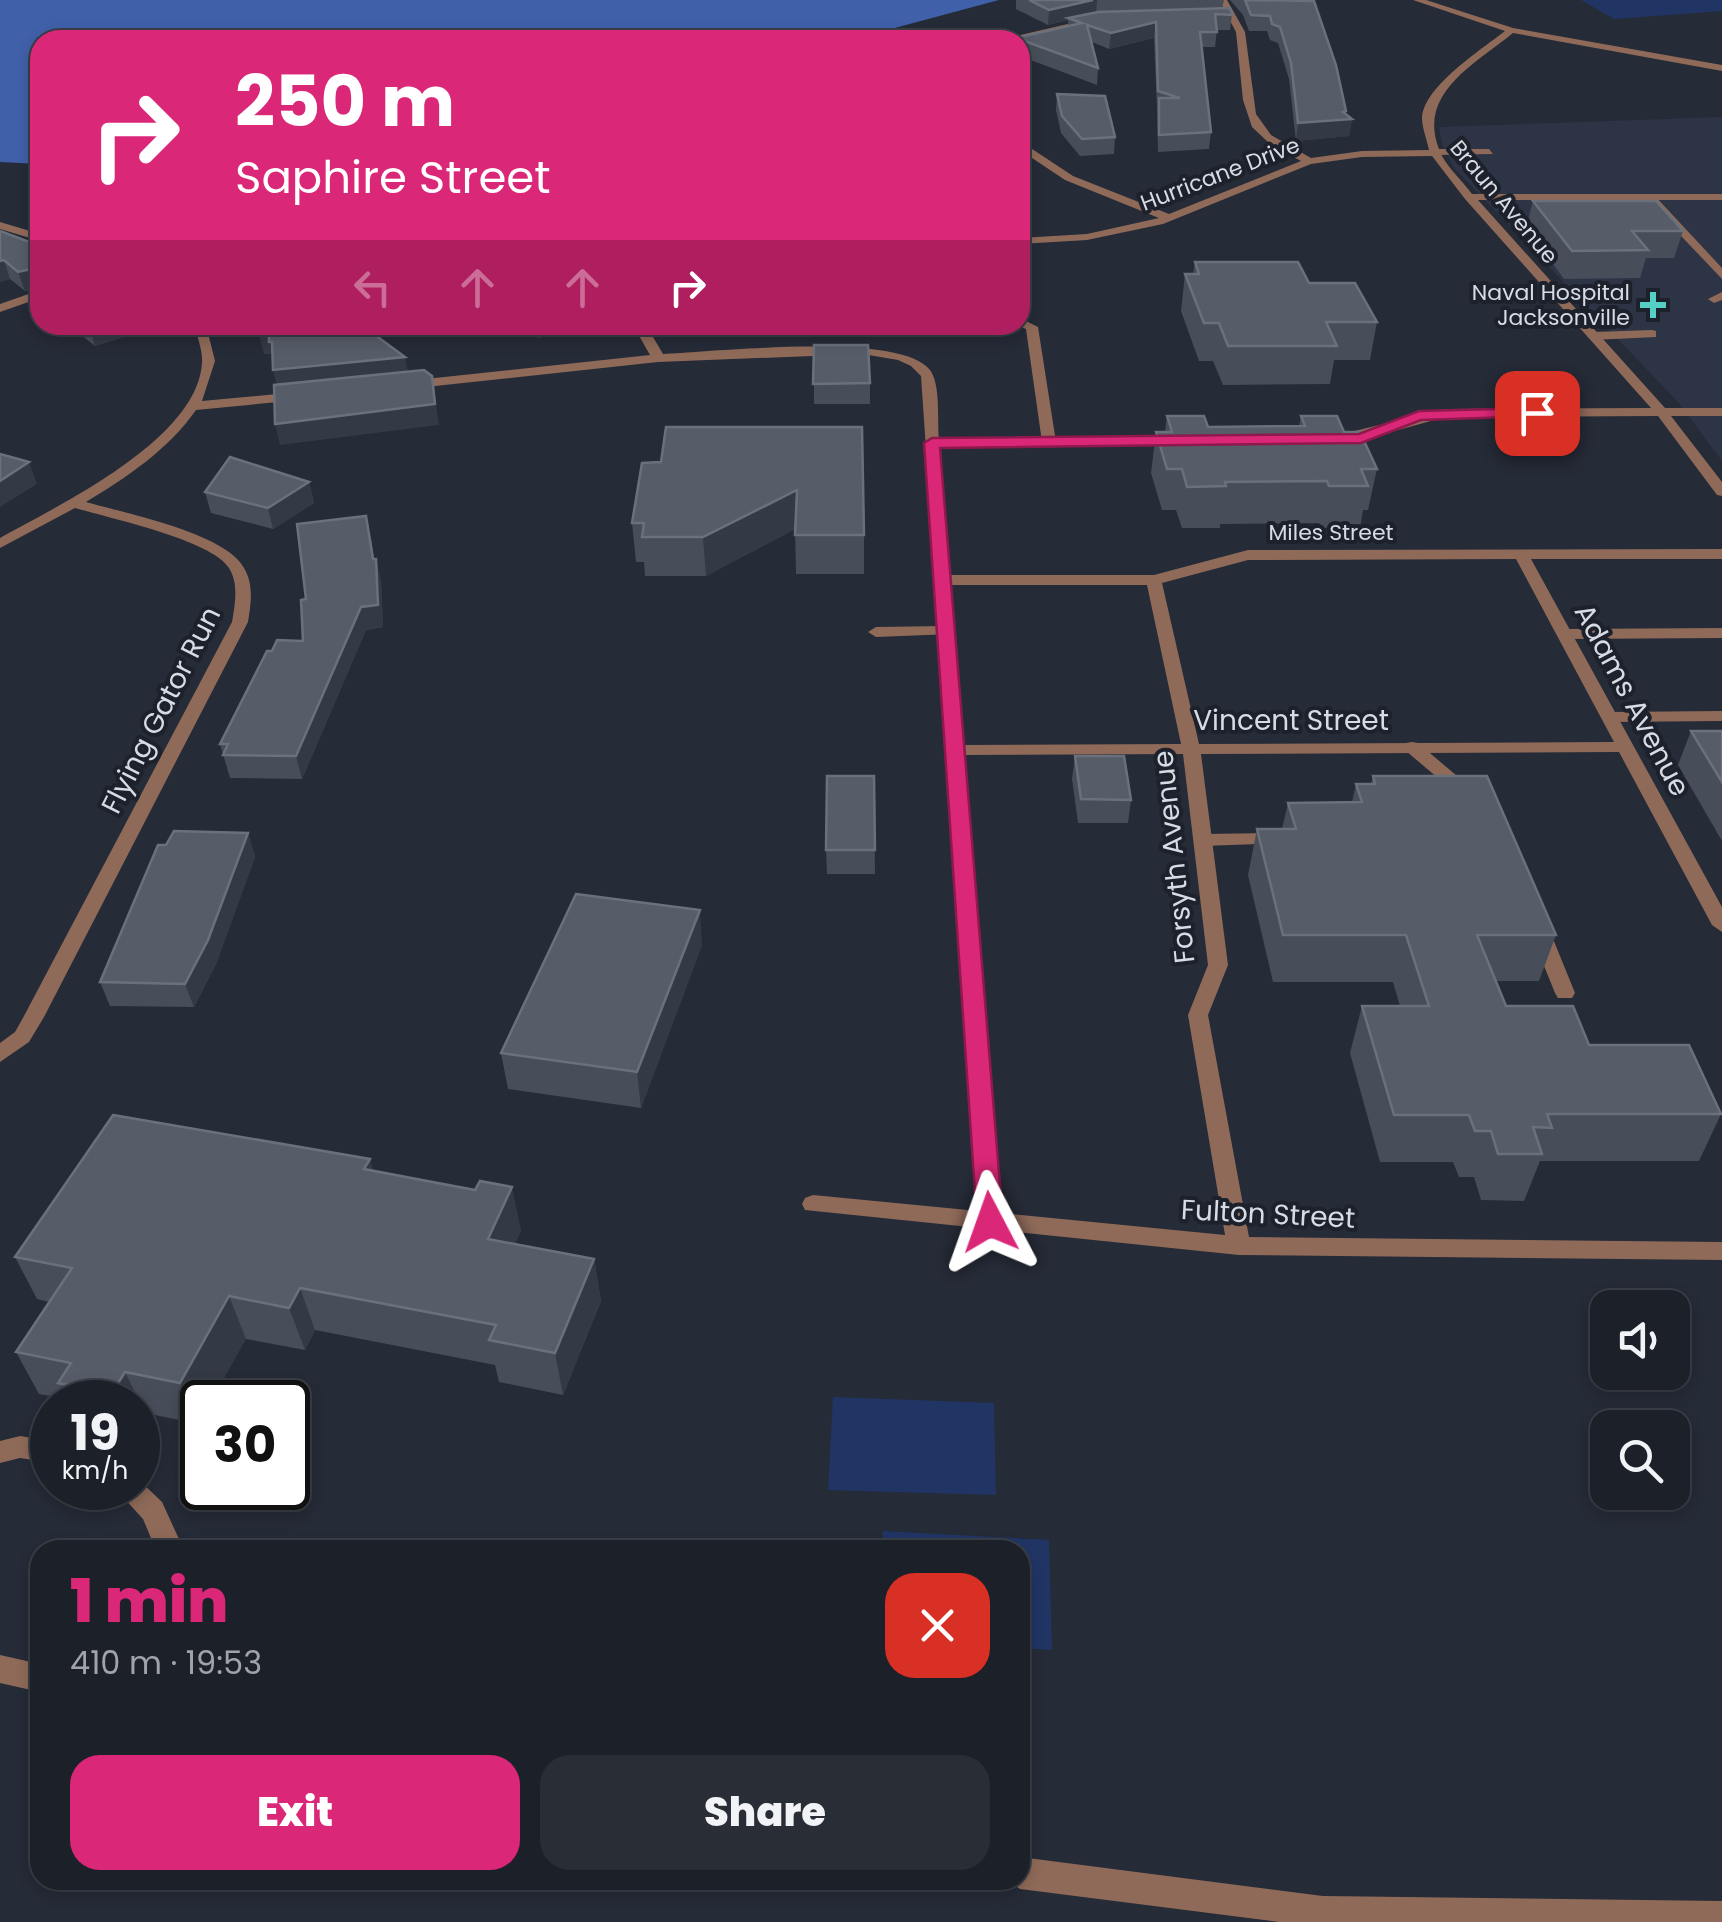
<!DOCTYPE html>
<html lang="en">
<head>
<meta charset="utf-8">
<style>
	:root { --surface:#1c2029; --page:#292d35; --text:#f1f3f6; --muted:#a0a3a8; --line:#3a3e46; --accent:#db2777 }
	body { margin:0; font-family:Poppins,sans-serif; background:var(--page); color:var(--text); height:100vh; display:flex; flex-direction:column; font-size:38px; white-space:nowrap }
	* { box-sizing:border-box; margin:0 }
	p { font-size:32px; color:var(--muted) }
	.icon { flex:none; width:55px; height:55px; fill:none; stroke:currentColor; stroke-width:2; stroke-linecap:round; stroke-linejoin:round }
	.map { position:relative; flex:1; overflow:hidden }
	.side { position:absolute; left:30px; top:1540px; width:1000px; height:350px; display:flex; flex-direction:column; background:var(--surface); border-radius:30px; box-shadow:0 5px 15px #0003,0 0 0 2px var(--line) }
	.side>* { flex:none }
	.top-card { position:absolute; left:30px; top:30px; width:1000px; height:305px; border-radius:30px; box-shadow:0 5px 15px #0003,0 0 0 2px var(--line); background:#db2777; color:#fff; overflow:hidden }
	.fabs { position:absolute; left:1590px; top:1290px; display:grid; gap:20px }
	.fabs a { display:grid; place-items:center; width:100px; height:100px; border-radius:20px; background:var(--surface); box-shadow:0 5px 15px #0003,0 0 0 2px var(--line); font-size:50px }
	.speed { position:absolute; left:30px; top:1380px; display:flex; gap:20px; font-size:50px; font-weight:700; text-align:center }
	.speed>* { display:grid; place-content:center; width:130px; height:130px; border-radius:50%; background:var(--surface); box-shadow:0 5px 15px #0003,0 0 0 2px var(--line); line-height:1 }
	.speed small { font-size:25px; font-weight:400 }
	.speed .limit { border:5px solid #111; border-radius:15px; background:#fff; color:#111 }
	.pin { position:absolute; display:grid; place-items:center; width:85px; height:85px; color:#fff; margin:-42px; border-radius:20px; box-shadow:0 5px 15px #0006 }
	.me { position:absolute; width:110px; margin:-55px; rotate:356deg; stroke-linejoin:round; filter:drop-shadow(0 0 8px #0008) }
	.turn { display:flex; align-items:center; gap:35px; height:210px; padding:0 40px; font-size:45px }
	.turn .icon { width:130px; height:130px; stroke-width:2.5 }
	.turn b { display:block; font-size:70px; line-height:85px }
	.lanes { display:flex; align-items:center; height:95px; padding:0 40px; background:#0003; justify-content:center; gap:50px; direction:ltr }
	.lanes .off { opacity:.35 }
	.round { display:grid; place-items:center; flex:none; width:105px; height:105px; border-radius:30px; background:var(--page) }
	.summary { display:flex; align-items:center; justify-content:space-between; height:170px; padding:0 40px }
	h1 { font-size:60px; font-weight:800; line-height:75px; color:var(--accent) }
	.cta { display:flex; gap:20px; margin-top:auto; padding:20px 40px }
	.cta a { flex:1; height:115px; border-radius:30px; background:var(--accent); color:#fff; font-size:40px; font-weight:800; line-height:115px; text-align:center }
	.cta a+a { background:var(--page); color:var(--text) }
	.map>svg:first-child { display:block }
	.built { fill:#2c3445 }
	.green { fill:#213565 }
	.forest { fill:#4060a9 }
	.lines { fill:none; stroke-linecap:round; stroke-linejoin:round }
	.service { fill:#8f6a59; fill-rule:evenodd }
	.minor { fill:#8f6a59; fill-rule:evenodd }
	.wall { fill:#474e59 }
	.shaded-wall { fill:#333945 }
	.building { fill:#565d68; stroke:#6a717b; stroke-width:2.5 }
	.route { fill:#db2777; stroke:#8e194d; stroke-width:2.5 }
	.poi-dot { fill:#55cec5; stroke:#1c212c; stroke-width:4 }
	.labels { text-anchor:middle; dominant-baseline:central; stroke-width:8; stroke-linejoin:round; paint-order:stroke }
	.far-street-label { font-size:22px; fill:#d7dbe3; stroke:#1c212c }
	.far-poi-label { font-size:22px; fill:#d7dbe3; stroke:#1c212c; text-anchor:end }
	.street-label { font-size:28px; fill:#d7dbe3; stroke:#1c212c }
</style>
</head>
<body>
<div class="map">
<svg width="1722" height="1922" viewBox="0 0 1722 1922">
	<rect width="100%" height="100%" fill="#252b37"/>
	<polygon class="built" points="1722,117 1722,461 1678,402 1454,168 1442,144 1439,127"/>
	<g class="green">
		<polygon points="1581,0 1722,0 1722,11 1614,19"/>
		<polygon points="833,1397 994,1403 996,1495 828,1490"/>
		<polygon points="883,1531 1049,1540 1052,1650 1020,1648 1020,1550 882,1550"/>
	</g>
	<polygon class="forest" points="0,0 999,0 850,40 40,40 40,164 0,162"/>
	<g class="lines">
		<g class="service">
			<polygon points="1489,149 1493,154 1434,155 1429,152 1434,149"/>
			<polygon points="1646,195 1654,195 1722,268 1722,279 1646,199"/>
			<polygon points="1722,292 1722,300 1714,303 1708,299"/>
			<polygon points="1020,318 1038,327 1056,442 1049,446 1042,442 1026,329 1017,325 1020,325"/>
			<polygon points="1652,330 1656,331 1656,337 1593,340 1587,336 1593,332"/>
			<polygon points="946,626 954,631 952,634 876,637 868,632 876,627"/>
			<polygon points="1722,628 1722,638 1565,639 1557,634 1565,629"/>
			<polygon points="1722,711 1722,721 1610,722 1601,717 1610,712"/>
			<polygon points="1412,742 1418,743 1470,787 1473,791 1470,795 1458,795 1406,751 1403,747 1406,743"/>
			<polygon points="1281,833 1290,839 1288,843 1203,846 1194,840 1203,834"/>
			<polygon points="1539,922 1549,929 1575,993 1572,998 1558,998 1555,993 1529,929"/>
			<polygon points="20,1436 52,1441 52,1463 20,1458 0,1463 0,1441"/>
			<polygon points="138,1479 162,1502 184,1550 156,1550 143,1519 122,1496 118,1488 138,1488"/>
		</g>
		<g class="minor">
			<path d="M 1219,0 L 1227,0 L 1245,32 L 1256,114 L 1271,135 L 1311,158 L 1362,151 L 1429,150 C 1427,140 1422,128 1422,118 C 1424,86 1481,50 1505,31 L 1413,0 L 1426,0 L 1513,28 L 1722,65 L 1722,71 L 1513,33 C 1475,64 1417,93 1439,149 C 1444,165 1462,180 1472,194 L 1722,194 L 1722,200 L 1478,200 L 1665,408 L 1722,408 L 1722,416 L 1671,416 L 1722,482 L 1722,496 L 1717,495 L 1658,416 L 1445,417 L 1366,439 L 1334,442 L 1334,436 L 1445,409 L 1651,408 L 1465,199 L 1432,156 L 1362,157 L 1311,164 L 1163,224 L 1087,240 L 1020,244 L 1020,238 L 1087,234 L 1159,218 L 1065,180 L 1020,150 L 1020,141 L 1073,176 L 1169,214 L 1301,161 L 1270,144 L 1252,127 L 1243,100 L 1236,32 Z"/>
			<polygon points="1094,18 1097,23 1016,40 999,40"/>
			<polygon points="1020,81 1025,84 1025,99 1020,102"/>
			<polygon points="0,222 40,234 40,241 0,229"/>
			<polygon points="40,290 40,298 0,312 0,304"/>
			<path d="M 194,325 L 206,325 L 215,361 L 202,401 L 299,392 L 306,396 L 299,400 L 196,410 C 168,450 127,477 86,502 C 124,513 226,533 244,568 C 254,585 251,603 248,622 L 44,1017 L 29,1042 L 0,1062 L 0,1043 L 15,1032 L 24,1016 L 232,622 C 235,604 239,584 229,568 C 212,540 109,518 75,508 L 0,548 L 0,538 C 59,505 197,440 202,363 C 203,351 197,336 194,325 Z"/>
			<path d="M 633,325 L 646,325 L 663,354 C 714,352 900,331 930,370 C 941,385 937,420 939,439 L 1180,437 L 1187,441 L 1180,445 L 939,447 L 950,575 L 1154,575 L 1248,550 L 1722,549 L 1722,559 L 1531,559 L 1722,907 L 1722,932 L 1712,925 L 1619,752 L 1201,754 L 1228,965 L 1208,1015 L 1249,1237 L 1722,1242 L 1722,1260 L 1239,1255 L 805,1210 L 802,1204 L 805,1198 L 813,1195 L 978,1211 L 921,376 L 911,366 L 898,360 L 863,354 L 658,362 L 407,389 L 400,385 L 407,381 L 650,355 ZM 1516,559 L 1614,742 L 1199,744 L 1162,583 L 1248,560 ZM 950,585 L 1147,585 L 1181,744 L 963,745 ZM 1183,754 L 1208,965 L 1188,1015 L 1225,1235 L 1001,1213 L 964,755 Z"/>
			<polygon points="0,1655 40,1664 40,1692 0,1683"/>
			<polygon points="1020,1857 1323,1896 1722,1901 1722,1922 1279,1922 1020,1889 1007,1880 1020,1880"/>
		</g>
	</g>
	<g class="wall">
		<polygon points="1016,0 1224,0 1222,9 1232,15 1230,30 1217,30 1215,47 1202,47 1211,132 1209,149 1158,152 1157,108 1154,38 1109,49 1092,42 1098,68 1097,85 1020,56 1020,40 1016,40 1016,38 1068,26 1068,20 1048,25 1016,9"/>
		<polygon points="1230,0 1313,0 1346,114 1352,119 1349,136 1296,141 1289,79 1278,43 1270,40 1267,31 1249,31 1243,15"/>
		<polygon points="1057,94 1115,137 1114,154 1080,156 1061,133 1056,110"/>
		<polygon points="1533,201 1683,231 1674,258 1646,258 1640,278 1564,279 1526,228"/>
		<polygon points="0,231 40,246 40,304 34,289 25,291 10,279 0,282"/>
		<polygon points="1195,262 1309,283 1377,322 1370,360 1334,360 1330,384 1223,385 1213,361 1199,361 1181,311 1185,274 1193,274"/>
		<polygon points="68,325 147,325 149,329 95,346"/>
		<polygon points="491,325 562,325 540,338"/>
		<polygon points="814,345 870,383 870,404 814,404"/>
		<polygon points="1167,416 1208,427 1299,426 1301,416 1344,432 1377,469 1368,510 1363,510 1360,528 1321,528 1319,523 1220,524 1220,528 1182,528 1176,510 1162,510 1151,473 1156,432 1165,432"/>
		<polygon points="642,463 864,535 864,574 796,574 795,529 706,576 645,576 644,562 636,562 632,523"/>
		<polygon points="309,482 314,503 273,529 211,513 205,492"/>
		<polygon points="371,538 374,559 376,559 381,581 383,627 366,630 302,779 230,778 220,744 272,651 303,641 306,599"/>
		<polygon points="1691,731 1722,731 1722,841 1678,765"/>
		<polygon points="1075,756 1131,800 1128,823 1078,823 1072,779"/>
		<polygon points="874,776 875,874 827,874 826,850"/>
		<polygon points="1373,776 1556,935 1539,981 1496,981 1506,1006 1589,1045 1721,1114 1699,1161 1540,1161 1524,1201 1481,1200 1474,1177 1459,1177 1453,1162 1380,1162 1350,1053 1362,1006 1400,1006 1393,982 1273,982 1248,875 1257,829 1282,829 1288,803 1352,802 1356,784 1371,784"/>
		<polygon points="248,833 255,857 216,964 194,1007 110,1006 100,982 166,845"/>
		<polygon points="702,945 641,1108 508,1089 501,1053"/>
		<polygon points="370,1159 373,1171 521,1230 515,1244 594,1259 601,1301 563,1395 499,1382 495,1365 315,1330 305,1350 246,1339 202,1402 202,1418 199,1424 145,1413 138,1427 138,1402 69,1402 68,1399 39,1394 16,1352 49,1302 37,1299 15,1257"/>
	</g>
	<g class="shaded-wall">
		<polygon points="1093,0 1097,0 1096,14 1068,18 1068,20 1048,25 1049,10"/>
		<polygon points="1156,22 1154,38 1109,49 1111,33"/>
		<polygon points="1346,111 1345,119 1352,119 1349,136 1296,141 1298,123"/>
		<polygon points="4,260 10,279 0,282 0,261"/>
		<polygon points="36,268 38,288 32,283 34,289 25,291 18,272"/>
		<polygon points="91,325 147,325 149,329 95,346 89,326"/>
		<polygon points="539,325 562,325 540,338"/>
		<polygon points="269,334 272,342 274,362 272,354 264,354 259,335"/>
		<polygon points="405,357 409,377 278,390 273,370"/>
		<polygon points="432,376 439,425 280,445 275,424"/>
		<polygon points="29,462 37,484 0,507 0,481"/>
		<polygon points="309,482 314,503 273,529 268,508"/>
		<polygon points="797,490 798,528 706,576 703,537"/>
		<polygon points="366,516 377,575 376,559 381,581 383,627 366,630 302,779 296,756 361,607"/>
		<polygon points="248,833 255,857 216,964 194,1007 185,984"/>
		<polygon points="700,910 702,945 641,1108 637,1072"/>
		<polygon points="370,1159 382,1202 364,1169"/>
		<polygon points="512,1187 521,1230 498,1282 488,1239"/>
		<polygon points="594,1259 601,1301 563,1395 555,1353"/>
		<polygon points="300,1288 315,1330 305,1350 289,1308"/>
		<polygon points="229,1296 246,1339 211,1402 202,1402 202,1418 199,1424 180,1383"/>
		<polygon points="125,1372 145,1413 138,1427 138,1402 117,1402 112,1393"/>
	</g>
	<g class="building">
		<polygon points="1029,0 1093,0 1049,10"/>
		<polygon points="1245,0 1314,1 1336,65 1346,111 1343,112 1352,119 1298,123 1291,63 1280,27 1272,24 1270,16 1251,15"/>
		<polygon points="1230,8 1232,15 1215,14 1217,32 1200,32 1211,132 1159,135 1159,98 1180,98 1158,91 1156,22 1111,33 1087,25 1098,68 1016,38 1082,23 1068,18 1098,12"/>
		<polygon points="1057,94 1105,96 1115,137 1082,139 1062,116"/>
		<polygon points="1533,201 1656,201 1683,231 1632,231 1648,250 1572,251"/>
		<polygon points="0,231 40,246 35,249 40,251 40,289 32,283 38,279 36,268 18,272 4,260 0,261"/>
		<polygon points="1195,262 1298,262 1309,283 1355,283 1377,322 1326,322 1337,346 1228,346 1219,323 1204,323 1185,274 1199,274"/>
		<polygon points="259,325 335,325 335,329 363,326 405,357 273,370 272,342 269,342 269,334 259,335"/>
		<polygon points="814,345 868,345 870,383 813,384"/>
		<polygon points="424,370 432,376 435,404 275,424 274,385"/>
		<polygon points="1167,416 1204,416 1208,427 1305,426 1301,416 1337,416 1344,432 1360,432 1377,469 1361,469 1368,486 1329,486 1327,481 1225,482 1226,486 1187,487 1182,469 1167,469 1156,432 1172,432"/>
		<polygon points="666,427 862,427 864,535 795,535 797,490 703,537 642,537 644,523 632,523 642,463 661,462"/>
		<polygon points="0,454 29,462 0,481"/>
		<polygon points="230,457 309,482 268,508 205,492"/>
		<polygon points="366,516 373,559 376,559 378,605 361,607 296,756 223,755 228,744 220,744 267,651 272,651 277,640 303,641 301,600 306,599 297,524"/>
		<polygon points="1691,731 1722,731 1722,782"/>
		<polygon points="1075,756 1124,756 1131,800 1081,799"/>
		<polygon points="827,776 874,776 875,850 826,850"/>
		<polygon points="1373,776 1487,776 1556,935 1477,935 1506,1006 1573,1006 1589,1045 1689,1045 1721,1114 1547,1114 1552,1128 1533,1127 1542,1154 1498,1154 1491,1131 1475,1131 1469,1115 1394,1115 1362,1006 1429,1006 1406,935 1283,935 1257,829 1296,829 1288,803 1362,802 1356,784 1375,784"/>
		<polygon points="174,831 248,833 208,940 185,984 100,982 158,845 166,845"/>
		<polygon points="576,894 700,910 637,1072 501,1053"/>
		<polygon points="113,1115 370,1159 364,1169 475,1190 480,1181 512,1187 488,1239 594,1259 555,1353 489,1340 496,1325 300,1288 289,1308 229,1296 180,1383 125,1372 112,1393 58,1383 71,1363 16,1352 72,1268 15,1257"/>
	</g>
	<polygon class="route" points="1537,408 1544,413 1542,416 1421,420 1361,443 940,448 1003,1222 1000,1229 990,1232 981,1229 977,1222 924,443 932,438 1359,434 1419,411"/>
	<path class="poi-dot" d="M1648 290h10v10h10v10h-10v10h-10v-10h-10v-10h10z"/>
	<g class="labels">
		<g class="far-street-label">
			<text transform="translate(1220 174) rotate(-21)">Hurricane Drive</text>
			<text transform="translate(1504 202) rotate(50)">Braun Avenue</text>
			<text x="1331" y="532">Miles Street</text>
		</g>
		<g class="far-poi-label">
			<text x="1630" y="292">Naval Hospital<tspan x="1630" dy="25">Jacksonville</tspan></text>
		</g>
		<g class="street-label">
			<text transform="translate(1632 700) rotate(62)">Adams Avenue</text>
			<text transform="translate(161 710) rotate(-63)">Flying Gator Run</text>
			<text x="1291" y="720">Vincent Street</text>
			<text transform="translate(1174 857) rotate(-96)">Forsyth Avenue</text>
			<text transform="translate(1268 1214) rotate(3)">Fulton Street</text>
		</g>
	</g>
</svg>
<div class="fabs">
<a><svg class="icon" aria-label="sound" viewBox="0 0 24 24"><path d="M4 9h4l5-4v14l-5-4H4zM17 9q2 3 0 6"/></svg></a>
<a><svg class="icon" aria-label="search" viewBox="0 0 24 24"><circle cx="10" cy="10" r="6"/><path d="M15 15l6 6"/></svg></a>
</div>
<div class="speed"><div>19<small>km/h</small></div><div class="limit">30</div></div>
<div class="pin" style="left:1537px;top:413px;background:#d93025"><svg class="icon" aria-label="arrive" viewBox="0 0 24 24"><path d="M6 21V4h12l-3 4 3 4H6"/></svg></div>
<svg class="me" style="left:990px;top:1222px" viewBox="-20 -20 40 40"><path d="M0-17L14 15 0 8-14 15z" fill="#db2777" stroke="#fff" stroke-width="4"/></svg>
<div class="top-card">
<div class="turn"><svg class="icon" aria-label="right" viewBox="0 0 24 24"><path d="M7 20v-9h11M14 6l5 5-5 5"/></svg><div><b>250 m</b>Saphire Street</div></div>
<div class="lanes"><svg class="icon off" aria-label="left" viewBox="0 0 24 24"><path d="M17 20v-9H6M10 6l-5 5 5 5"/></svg><svg class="icon off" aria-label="ahead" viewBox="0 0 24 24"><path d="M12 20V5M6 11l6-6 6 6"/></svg><svg class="icon off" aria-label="ahead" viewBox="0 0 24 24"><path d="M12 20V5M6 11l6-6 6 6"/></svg><svg class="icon" aria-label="right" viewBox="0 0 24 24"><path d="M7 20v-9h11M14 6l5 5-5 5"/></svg></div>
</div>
<section class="side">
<div class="summary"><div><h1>1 min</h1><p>410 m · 19:53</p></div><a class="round" style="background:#d93025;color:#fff"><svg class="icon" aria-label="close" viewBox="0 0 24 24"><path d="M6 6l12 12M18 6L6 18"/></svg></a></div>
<div class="cta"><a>Exit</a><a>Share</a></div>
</section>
</div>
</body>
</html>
